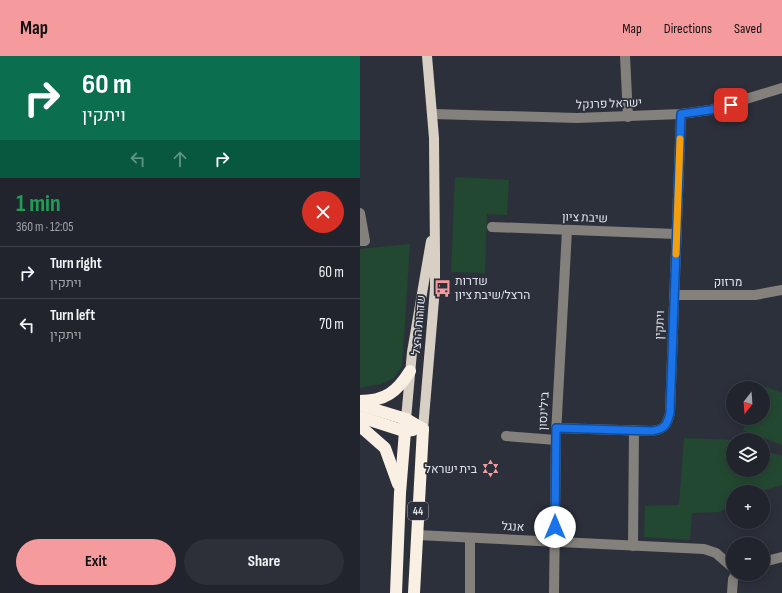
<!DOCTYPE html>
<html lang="en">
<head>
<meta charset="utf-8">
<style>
	:root { --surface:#21242c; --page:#2d3038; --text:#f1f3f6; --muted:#a2a4a9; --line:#3e4148; --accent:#f59b9d }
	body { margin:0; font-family:"Sofia Sans Condensed",Heebo,sans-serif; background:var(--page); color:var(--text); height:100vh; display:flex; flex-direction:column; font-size:15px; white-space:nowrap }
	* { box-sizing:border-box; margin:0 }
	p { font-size:13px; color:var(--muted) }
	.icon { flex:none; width:22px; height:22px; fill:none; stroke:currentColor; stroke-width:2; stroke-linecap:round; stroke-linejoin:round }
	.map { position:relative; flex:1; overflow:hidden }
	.details { display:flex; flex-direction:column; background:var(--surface); width:360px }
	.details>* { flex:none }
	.guide { background:#0b6e4f; color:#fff; overflow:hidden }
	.needle { width:26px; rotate:197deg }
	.controls { position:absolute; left:366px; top:325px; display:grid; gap:8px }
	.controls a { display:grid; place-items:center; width:44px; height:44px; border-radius:50%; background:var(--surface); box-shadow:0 2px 10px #0003,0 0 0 1px var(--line); font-size:20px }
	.pin { position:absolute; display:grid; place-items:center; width:34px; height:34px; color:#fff; margin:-17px; border-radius:8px; box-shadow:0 2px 6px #0006 }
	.me { position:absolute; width:44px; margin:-22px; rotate:0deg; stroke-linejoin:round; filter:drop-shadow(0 0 3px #0008) }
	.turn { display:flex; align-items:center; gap:14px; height:84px; padding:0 16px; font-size:18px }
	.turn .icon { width:52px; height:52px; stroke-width:2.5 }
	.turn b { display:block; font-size:28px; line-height:34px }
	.lanes { display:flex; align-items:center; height:38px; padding:0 16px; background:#0003; justify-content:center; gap:20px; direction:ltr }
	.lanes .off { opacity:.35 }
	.round { display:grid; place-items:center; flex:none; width:42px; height:42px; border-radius:21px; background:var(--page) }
	.summary { display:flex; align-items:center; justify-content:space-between; height:68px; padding:0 16px }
	h1 { font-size:24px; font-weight:700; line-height:30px; color:#1e9e55 }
	.cta { display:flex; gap:8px; margin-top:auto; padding:8px 16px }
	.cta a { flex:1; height:46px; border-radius:24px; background:var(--accent); color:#111; font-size:16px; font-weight:700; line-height:46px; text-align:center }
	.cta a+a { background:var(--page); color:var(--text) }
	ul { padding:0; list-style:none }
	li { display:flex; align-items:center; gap:12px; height:52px; padding:0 16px; border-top:1px solid var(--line) }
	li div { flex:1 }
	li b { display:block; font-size:15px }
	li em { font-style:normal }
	header { display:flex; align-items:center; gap:24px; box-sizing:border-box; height:56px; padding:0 20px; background:var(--accent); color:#111 }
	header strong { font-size:19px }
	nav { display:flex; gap:22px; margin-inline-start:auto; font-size:14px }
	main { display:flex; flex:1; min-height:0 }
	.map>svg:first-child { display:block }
	.green { fill:#234831 }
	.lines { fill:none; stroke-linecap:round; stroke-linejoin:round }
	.minor { stroke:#84807b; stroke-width:10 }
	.major { stroke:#d8d0c5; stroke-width:10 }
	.highway { stroke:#f9efe3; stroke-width:12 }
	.route-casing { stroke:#114b97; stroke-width:10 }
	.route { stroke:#1a73e8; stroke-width:7 }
	.slow { stroke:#f59e0b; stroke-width:7 }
	.labels { text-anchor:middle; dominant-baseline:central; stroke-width:3.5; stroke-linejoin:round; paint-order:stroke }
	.shield { fill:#2c303b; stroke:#aaadb6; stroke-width:1 }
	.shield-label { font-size:11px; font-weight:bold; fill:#e0e3ea }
	.street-label { font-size:12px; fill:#e0e3ea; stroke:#2c303b }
	.poi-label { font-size:12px; fill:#e0e3ea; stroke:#2c303b; text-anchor:start }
</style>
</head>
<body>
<header>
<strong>Map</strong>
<nav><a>Map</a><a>Directions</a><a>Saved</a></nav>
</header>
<main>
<section class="details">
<div class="guide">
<div class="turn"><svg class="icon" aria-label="right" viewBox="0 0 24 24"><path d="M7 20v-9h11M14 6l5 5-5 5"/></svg><div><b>60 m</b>ויתקין</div></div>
<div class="lanes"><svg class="icon off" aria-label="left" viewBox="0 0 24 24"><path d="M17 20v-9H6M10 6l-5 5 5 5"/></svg><svg class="icon off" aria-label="ahead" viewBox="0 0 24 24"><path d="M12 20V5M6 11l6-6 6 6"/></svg><svg class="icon" aria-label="right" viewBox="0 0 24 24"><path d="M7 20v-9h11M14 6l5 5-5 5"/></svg></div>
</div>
<div class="summary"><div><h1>1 min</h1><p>360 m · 12:05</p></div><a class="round" style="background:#d93025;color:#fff"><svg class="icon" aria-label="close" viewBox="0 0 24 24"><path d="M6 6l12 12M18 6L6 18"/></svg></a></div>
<ul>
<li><svg class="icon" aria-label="right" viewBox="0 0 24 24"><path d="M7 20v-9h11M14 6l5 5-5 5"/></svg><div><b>Turn right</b><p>ויתקין</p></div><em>60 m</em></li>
<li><svg class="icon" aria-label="left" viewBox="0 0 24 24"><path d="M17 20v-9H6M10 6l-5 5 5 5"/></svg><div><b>Turn left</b><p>ויתקין</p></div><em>70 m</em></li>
</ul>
<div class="cta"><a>Exit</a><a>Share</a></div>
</section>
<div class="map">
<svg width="422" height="537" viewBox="0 0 422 537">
	<rect width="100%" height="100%" fill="#2c303b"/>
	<g class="green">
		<polygon points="95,121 149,124 147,159 127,158 125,217 91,216"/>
		<polygon points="50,188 42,310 34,322 21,328 0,332 0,193"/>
		<polygon points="401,329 422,337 422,389 383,374 388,362 403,362 403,332 399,332"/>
		<polygon points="324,382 375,384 373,384 373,414 403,414 403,394 422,400 422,429 398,436 373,436 373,448 359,456 332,457 330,484 284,481 285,450 319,449"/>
	</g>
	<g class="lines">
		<g class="minor">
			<polyline points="265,0 268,61"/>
			<polyline points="73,58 217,62 321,58 350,54 422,32"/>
			<polyline points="0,157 5,185 0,185"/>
			<polyline points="132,171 316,178"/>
			<polyline points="314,239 395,239 422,234"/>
			<path d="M 196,372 L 292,375 C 305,373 307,369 310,357 L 321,58"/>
			<polyline points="146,380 196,384"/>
			<polyline points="57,479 344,493 356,497 373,512"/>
			<polyline points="273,490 274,374"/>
			<polyline points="403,506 422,501"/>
			<polyline points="110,537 110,482"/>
			<polyline points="194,537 196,378 207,174"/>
			<polyline points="372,537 373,523 376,518"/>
		</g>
		<g class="major">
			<polyline points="46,363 52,296 71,185"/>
			<polyline points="63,373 75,232 75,199 74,82 67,0"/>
		</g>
		<g class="highway">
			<path d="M 0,345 C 25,345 37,336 50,315"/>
			<polyline points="0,349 46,363 63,373"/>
			<polyline points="0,361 44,375 53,374"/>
			<polyline points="0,370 25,392 38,428"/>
			<polyline points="36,537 40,437 46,363"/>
			<polyline points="54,537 63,373"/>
		</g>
	</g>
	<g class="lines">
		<defs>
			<path id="route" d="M 195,471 L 196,372 L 292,375 C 305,373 307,369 310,357 L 321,58 L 350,54 L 371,49"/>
		</defs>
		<use href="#route" class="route-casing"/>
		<use href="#route" class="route"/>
		<polyline class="slow" points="316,198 320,83"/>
	</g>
	<defs>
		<symbol id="bus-bare" viewBox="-9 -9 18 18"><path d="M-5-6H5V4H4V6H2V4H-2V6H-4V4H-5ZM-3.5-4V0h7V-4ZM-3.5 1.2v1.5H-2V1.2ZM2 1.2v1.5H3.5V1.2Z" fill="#f59b9d" stroke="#2c303b" stroke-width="2.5" paint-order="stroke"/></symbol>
		<symbol id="synagogue-bare" viewBox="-9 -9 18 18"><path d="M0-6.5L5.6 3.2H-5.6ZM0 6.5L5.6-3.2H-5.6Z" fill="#f59b9d" stroke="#2c303b" stroke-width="2.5" paint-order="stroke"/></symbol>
	</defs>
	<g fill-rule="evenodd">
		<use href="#bus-bare" x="70" y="220" width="25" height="25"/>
		<use href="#synagogue-bare" x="118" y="400" width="25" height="25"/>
	</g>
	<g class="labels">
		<rect class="shield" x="48" y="446" width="20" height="18" rx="3"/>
		<g class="shield-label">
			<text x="58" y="455">44</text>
		</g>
		<g class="street-label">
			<text transform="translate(249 48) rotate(-2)">ישראל פרנקל</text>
			<text transform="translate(225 162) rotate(2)">שיבת ציון</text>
			<text x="368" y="226">מרזוק</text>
			<text transform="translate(59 269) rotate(-85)">שדרות הרצל</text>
			<text transform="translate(300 269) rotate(-88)">ויתקין</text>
			<text transform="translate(184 355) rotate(-87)">בילינסון</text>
			<text transform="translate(153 471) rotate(2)">אנגל</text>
		</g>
		<g class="poi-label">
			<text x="95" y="225">שדרות<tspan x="95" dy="14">הרצל/שיבת ציון</tspan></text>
			<text x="117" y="413" text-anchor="end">בית ישראל</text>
		</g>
	</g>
</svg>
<div class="controls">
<a><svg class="needle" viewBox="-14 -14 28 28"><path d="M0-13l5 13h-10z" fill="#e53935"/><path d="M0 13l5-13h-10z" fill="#a2a4a9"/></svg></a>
<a><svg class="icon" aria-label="layers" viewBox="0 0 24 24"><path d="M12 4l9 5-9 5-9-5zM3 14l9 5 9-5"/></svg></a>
<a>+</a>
<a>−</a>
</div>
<div class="pin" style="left:371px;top:49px;background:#d93025"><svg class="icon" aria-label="arrive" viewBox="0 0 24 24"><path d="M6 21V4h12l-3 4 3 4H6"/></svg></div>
<svg class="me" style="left:195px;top:471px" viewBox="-20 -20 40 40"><circle r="19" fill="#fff"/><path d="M0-13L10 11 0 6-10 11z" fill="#1a73e8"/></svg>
</div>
</main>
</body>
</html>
